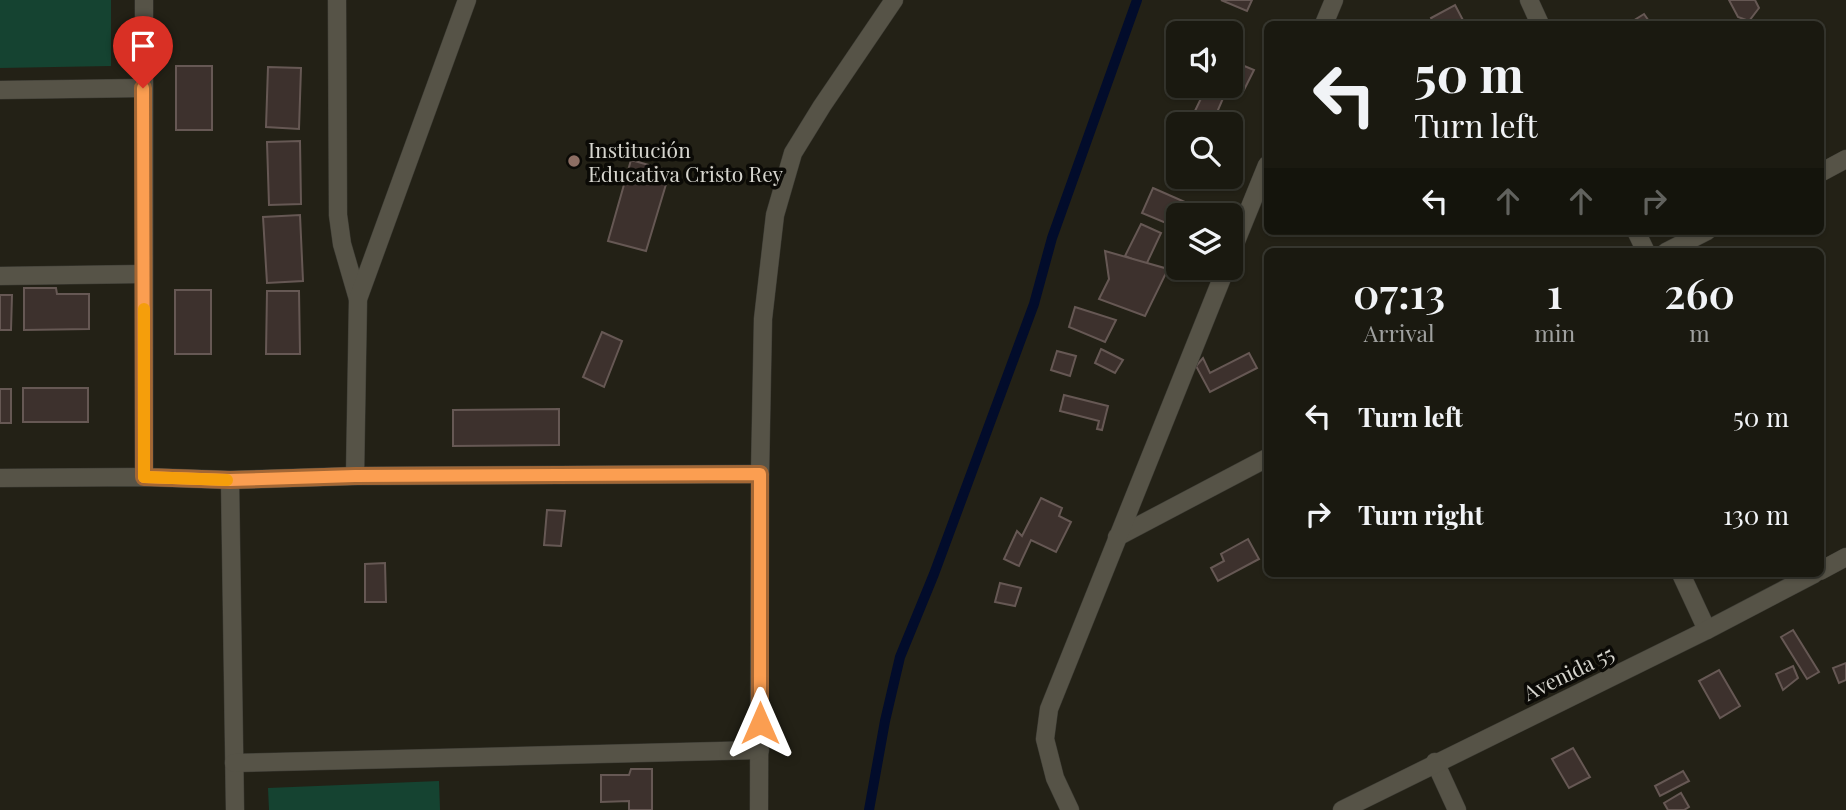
<!DOCTYPE html>
<html lang="en">
<head>
<meta charset="utf-8">
<style>
	:root { --surface:#1a1910; --page:#27261e; --text:#f1f3f6; --muted:#9fa09f; --line:#383830 }
	body { margin:0; font-family:"Playfair Display",serif; background:var(--page); color:var(--text); height:100vh; display:flex; flex-direction:column; font-size:26px; white-space:nowrap }
	* { box-sizing:border-box; margin:0 }
	p { font-size:23px; color:var(--muted) }
	.icon { flex:none; width:38px; height:38px; fill:none; stroke:currentColor; stroke-width:2; stroke-linecap:round; stroke-linejoin:round }
	.map { position:relative; flex:1; overflow:hidden }
	.sheet { position:absolute; left:1264px; top:248px; width:560px; height:329px; display:flex; flex-direction:column; background:var(--surface); border-radius:10px; box-shadow:0 2px 5px #0004,0 0 0 2px var(--line) }
	.sheet>* { flex:none }
	.guide { position:absolute; left:1264px; top:21px; width:560px; height:214px; border-radius:10px; box-shadow:0 2px 5px #0004,0 0 0 2px var(--line); background:#1a1910; color:var(--text); overflow:hidden }
	.fabs { position:absolute; left:1166px; top:21px; display:grid; gap:14px }
	.fabs a { display:grid; place-items:center; width:77px; height:77px; border-radius:10px; background:var(--surface); box-shadow:0 2px 5px #0004,0 0 0 2px var(--line); font-size:35px }
	.pin { position:absolute; display:grid; place-items:center; width:60px; height:60px; color:#fff; margin:-72px -30px; border-radius:50% 50% 50% 0; rotate:-45deg; box-shadow:0 0 7px #0007 }
	.pin .icon { rotate:45deg }
	.me { position:absolute; width:77px; margin:-38px; rotate:0deg; stroke-linejoin:round; filter:drop-shadow(0 0 5px #0008) }
	.turn { display:flex; align-items:center; gap:24px; height:147px; padding:0 35px; font-size:32px }
	.turn .icon { width:91px; height:91px; stroke-width:2.5 }
	.turn b { display:block; font-size:49px; line-height:60px }
	.lanes { display:flex; align-items:center; height:66px; padding:0 35px; background:#0003; justify-content:center; gap:35px; direction:ltr }
	.lanes .off { opacity:.35 }
	.eta { display:flex; justify-content:space-evenly; align-items:center; height:119px; text-align:center }
	.eta b { font-size:42px; font-weight:600; line-height:49px }
	ul { padding:0; list-style:none }
	li { display:flex; align-items:center; gap:21px; height:98px; padding:0 35px }
	li div { flex:1 }
	li b { display:block; font-size:26px }
	li em { font-style:normal }
	.map>svg:first-child { display:block }
	.green { fill:#154331 }
	.lines { fill:none; stroke-linecap:round; stroke-linejoin:round }
	.stream { stroke:#020c2b; stroke-width:10 }
	.building { fill:#3d312d; stroke:#665854; stroke-width:2 }
	.minor-casing { stroke:#3c3b34; stroke-width:19 }
	.minor { stroke:#565347; stroke-width:18 }
	.route-casing { stroke:#a36735; stroke-width:18 }
	.route { stroke:#fb9e51; stroke-width:12 }
	.slow { stroke:#f59e0b; stroke-width:12 }
	.education-dot { fill:#8d6e63; stroke:#0b0a06; stroke-width:2.5 }
	.labels { text-anchor:middle; dominant-baseline:central; stroke-width:7; stroke-linejoin:round; paint-order:stroke }
	.poi-label { font-size:21px; fill:#d6d5ce; stroke:#0b0a06; text-anchor:start }
	.street-label { font-size:21px; fill:#d6d5ce; stroke:#0b0a06 }
</style>
</head>
<body>
<div class="map">
<svg width="1846" height="810" viewBox="0 0 1846 810">
	<rect width="100%" height="100%" fill="#232116"/>
	<g class="green">
		<polygon points="0,0 111,0 111,66 0,68"/>
		<polygon points="439,781 440,810 269,810 268,788"/>
	</g>
	<g class="lines">
		<polyline class="stream" points="869,810 885,721 900,657 934,574 1034,304 1052,238 1137,0"/>
	</g>
	<g class="building">
		<polygon points="1221,0 1252,0 1247,11"/>
		<polygon points="1729,0 1755,0 1759,8 1749,21 1738,17"/>
		<polygon points="1455,5 1465,24 1434,24 1431,18"/>
		<polygon points="1644,14 1651,24 1628,24"/>
		<polygon points="1230,60 1254,70 1244,90 1230,83"/>
		<rect x="176" y="66" width="36" height="64"/>
		<polygon points="268,67 301,68 299,129 266,127"/>
		<polygon points="1207,86 1218,86 1227,89 1212,124 1193,115"/>
		<polygon points="300,141 301,204 269,205 267,142"/>
		<polygon points="631,160 670,171 646,251 608,241"/>
		<polygon points="1153,188 1194,206 1189,215 1178,215 1178,228 1142,213"/>
		<polygon points="300,215 303,281 267,283 263,217"/>
		<polygon points="1141,224 1161,233 1146,265 1125,256"/>
		<polygon points="1105,251 1168,269 1145,316 1099,299 1109,279"/>
		<polygon points="24,288 56,288 57,294 89,294 89,329 24,330"/>
		<rect x="175" y="290" width="36" height="64"/>
		<polygon points="267,291 299,291 300,354 266,354"/>
		<polygon points="0,295 12,295 11,330 0,330"/>
		<polygon points="1075,307 1116,320 1105,342 1069,327"/>
		<polygon points="602,332 622,341 604,387 583,377"/>
		<polygon points="1101,349 1123,360 1115,373 1095,363"/>
		<polygon points="1057,351 1076,356 1070,376 1051,370"/>
		<polygon points="1249,353 1257,368 1210,392 1196,366 1203,358 1210,373"/>
		<rect x="23" y="388" width="65" height="34"/>
		<rect x="0" y="389" width="11" height="34"/>
		<polygon points="1064,395 1108,406 1102,430 1097,429 1099,421 1060,411"/>
		<polygon points="559,409 559,445 453,446 453,410"/>
		<polygon points="1041,498 1062,508 1059,516 1071,522 1056,552 1031,540 1019,566 1004,559 1017,531 1022,536"/>
		<polygon points="547,510 565,511 561,546 544,545"/>
		<polygon points="1248,539 1259,559 1218,581 1211,568 1224,561 1221,554"/>
		<polygon points="385,563 386,602 365,602 365,564"/>
		<polygon points="1000,583 1021,588 1015,606 995,602"/>
		<polygon points="1793,630 1819,672 1807,679 1781,637"/>
		<polygon points="1846,663 1846,680 1839,683 1833,668"/>
		<polygon points="1793,666 1798,678 1783,690 1776,674"/>
		<polygon points="1719,670 1740,706 1720,718 1699,681"/>
		<polygon points="1573,748 1590,777 1569,788 1552,759"/>
		<polygon points="631,769 652,769 652,810 629,810 629,801 601,802 601,775 629,775"/>
		<polygon points="1683,771 1689,781 1660,796 1655,786"/>
		<polygon points="1681,793 1689,807 1684,810 1668,810 1664,803"/>
	</g>
	<g class="lines">
		<defs>
			<g id="minor">
				<polyline points="337,0 338,215 342,244 358,299"/>
				<polyline points="1529,0 1540,24"/>
				<polyline points="1324,24 1334,0"/>
				<polyline points="0,90 143,88"/>
				<polyline points="1820,173 1846,159"/>
				<polyline points="1636,231 1646,252"/>
				<polyline points="1666,252 1707,231"/>
				<polyline points="1230,256 1267,165"/>
				<polyline points="0,276 143,274"/>
				<polyline points="355,476 358,299 467,0"/>
				<polyline points="144,477 144,0"/>
				<polyline points="0,478 144,477 230,480 355,476 760,474"/>
				<polyline points="230,480 235,810"/>
				<polyline points="1117,537 1267,458"/>
				<polyline points="1820,571 1846,557"/>
				<polyline points="1681,574 1707,630"/>
				<polyline points="1435,762 1457,810"/>
				<polyline points="234,763 760,750"/>
				<polyline points="759,810 760,474 763,319 775,215 793,153 822,106 894,0"/>
				<polyline points="1070,810 1055,778 1045,739 1049,709 1226,268"/>
				<polyline points="1342,810 1707,630 1814,574"/>
			</g>
		</defs>
		<use href="#minor" class="minor-casing"/>
		<use href="#minor" class="minor"/>
	</g>
	<g class="lines">
		<defs>
			<polyline id="route" points="143,88 144,477 230,480 355,476 760,474 760,723"/>
		</defs>
		<use href="#route" class="route-casing"/>
		<use href="#route" class="route"/>
		<polyline class="slow" points="144,309 144,477 227,480"/>
	</g>
	<circle class="education-dot" cx="574" cy="161" r="7"/>
	<g class="labels">
		<g class="poi-label">
			<text x="588" y="149">Institución<tspan x="588" dy="24">Educativa Cristo Rey</tspan></text>
		</g>
		<g class="street-label">
			<text transform="translate(1568 672) rotate(-26)">Avenida 55</text>
		</g>
	</g>
</svg>
<div class="fabs">
<a><svg class="icon" aria-label="sound" viewBox="0 0 24 24"><path d="M4 9h4l5-4v14l-5-4H4zM17 9q2 3 0 6"/></svg></a>
<a><svg class="icon" aria-label="search" viewBox="0 0 24 24"><circle cx="10" cy="10" r="6"/><path d="M15 15l6 6"/></svg></a>
<a><svg class="icon" aria-label="layers" viewBox="0 0 24 24"><path d="M12 4l9 5-9 5-9-5zM3 14l9 5 9-5"/></svg></a>
</div>
<div class="pin" style="left:143px;top:88px;background:#d93025"><svg class="icon" aria-label="arrive" viewBox="0 0 24 24"><path d="M6 21V4h12l-3 4 3 4H6"/></svg></div>
<svg class="me" style="left:760px;top:723px" viewBox="-20 -20 40 40"><path d="M0-17L14 15 0 8-14 15z" fill="#fb9e51" stroke="#fff" stroke-width="4"/></svg>
<div class="guide">
<div class="turn"><svg class="icon" aria-label="left" viewBox="0 0 24 24"><path d="M17 20v-9H6M10 6l-5 5 5 5"/></svg><div><b>50 m</b>Turn left</div></div>
<div class="lanes"><svg class="icon" aria-label="left" viewBox="0 0 24 24"><path d="M17 20v-9H6M10 6l-5 5 5 5"/></svg><svg class="icon off" aria-label="ahead" viewBox="0 0 24 24"><path d="M12 20V5M6 11l6-6 6 6"/></svg><svg class="icon off" aria-label="ahead" viewBox="0 0 24 24"><path d="M12 20V5M6 11l6-6 6 6"/></svg><svg class="icon off" aria-label="right" viewBox="0 0 24 24"><path d="M7 20v-9h11M14 6l5 5-5 5"/></svg></div>
</div>
<section class="sheet">
<div class="eta">
<div><b>07:13</b><p>Arrival</p></div>
<div><b>1</b><p>min</p></div>
<div><b>260</b><p>m</p></div>
</div>
<ul>
<li><svg class="icon" aria-label="left" viewBox="0 0 24 24"><path d="M17 20v-9H6M10 6l-5 5 5 5"/></svg><div><b>Turn left</b></div><em>50 m</em></li>
<li><svg class="icon" aria-label="right" viewBox="0 0 24 24"><path d="M7 20v-9h11M14 6l5 5-5 5"/></svg><div><b>Turn right</b></div><em>130 m</em></li>
</ul>
</section>
</div>
</body>
</html>
